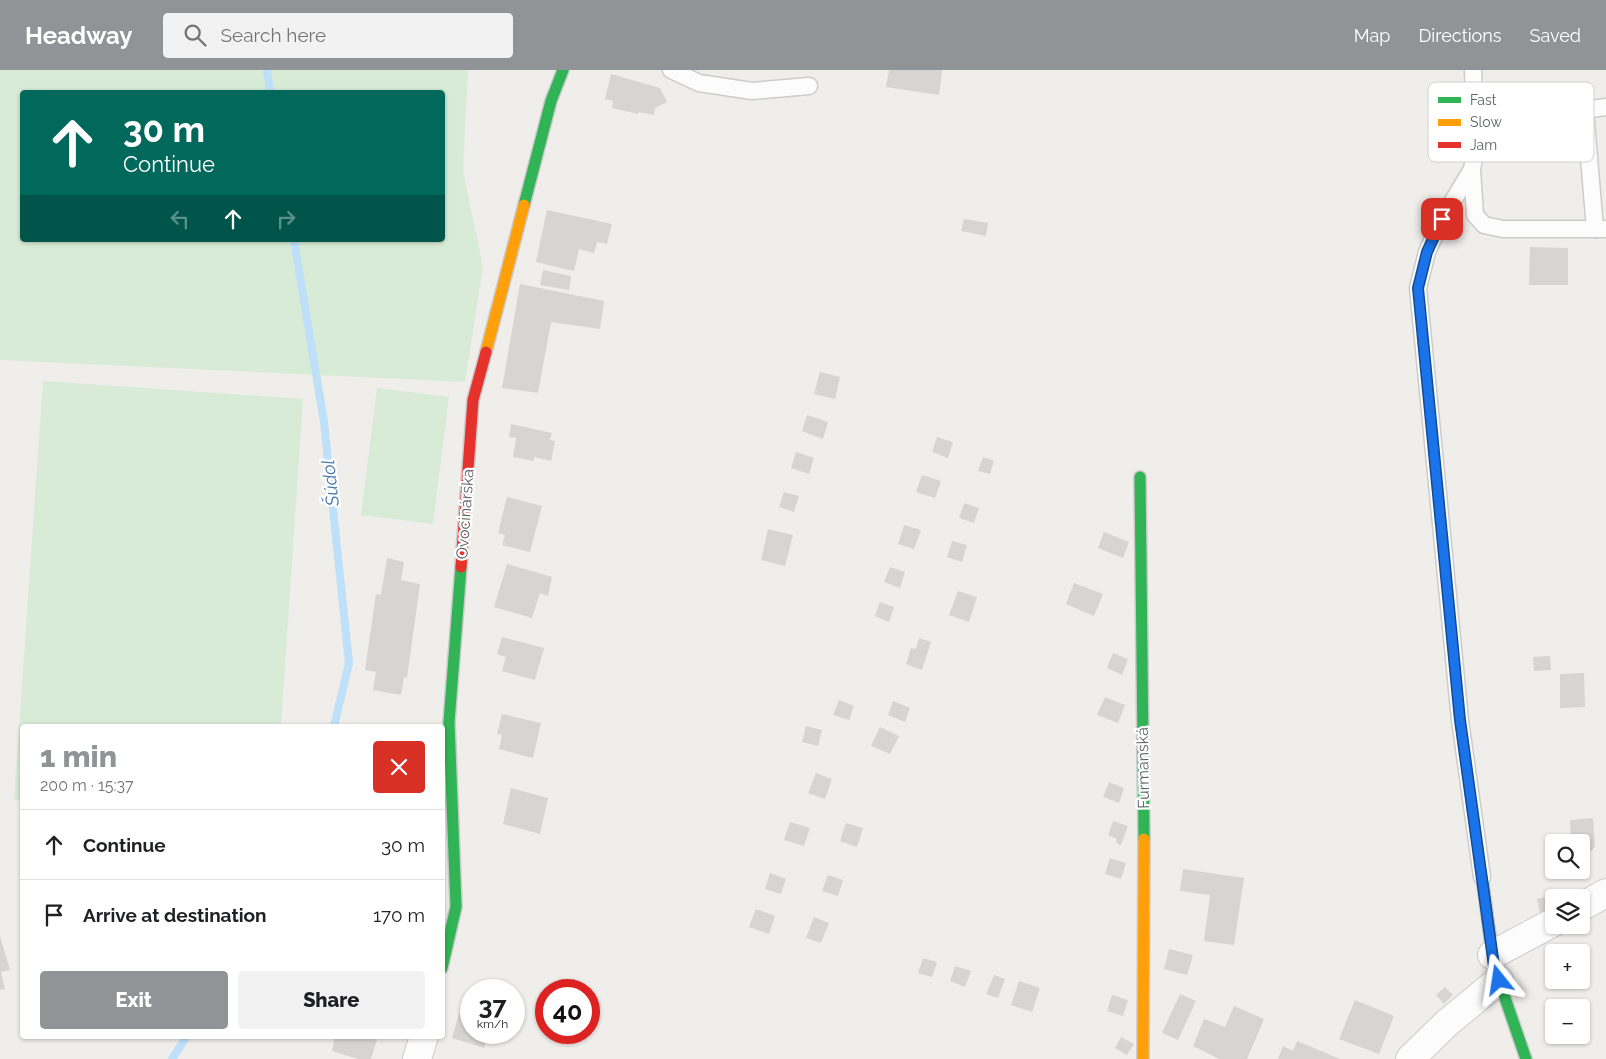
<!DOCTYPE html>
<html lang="en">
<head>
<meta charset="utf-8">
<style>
	:root { --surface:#fff; --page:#f2f2f2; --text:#202124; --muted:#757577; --line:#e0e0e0; --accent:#919496 }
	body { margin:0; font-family:Raleway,sans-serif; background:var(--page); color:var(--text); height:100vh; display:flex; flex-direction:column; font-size:19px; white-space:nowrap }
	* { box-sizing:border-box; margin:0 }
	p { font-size:16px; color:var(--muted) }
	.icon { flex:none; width:28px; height:28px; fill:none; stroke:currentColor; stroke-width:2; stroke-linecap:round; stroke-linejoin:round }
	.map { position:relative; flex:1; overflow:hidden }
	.sheet { position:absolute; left:20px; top:654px; width:425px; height:315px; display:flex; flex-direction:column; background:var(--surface); border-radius:5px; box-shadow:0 1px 4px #0004 }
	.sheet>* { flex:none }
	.banner { position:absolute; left:20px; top:20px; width:425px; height:152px; border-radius:5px; box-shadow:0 1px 4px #0004; background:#00695c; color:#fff; overflow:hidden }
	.controls { position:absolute; left:1545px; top:764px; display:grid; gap:10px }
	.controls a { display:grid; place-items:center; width:45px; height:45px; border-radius:5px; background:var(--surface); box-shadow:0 1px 4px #0004; font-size:25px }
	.speed { position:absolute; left:460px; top:909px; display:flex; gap:10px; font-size:25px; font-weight:700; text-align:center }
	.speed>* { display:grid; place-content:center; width:65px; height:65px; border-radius:50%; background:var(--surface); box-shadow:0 1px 4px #0004; line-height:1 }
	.speed small { font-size:12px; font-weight:400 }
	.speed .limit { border:8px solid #d22; background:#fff; color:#111 }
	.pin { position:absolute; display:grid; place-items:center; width:42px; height:42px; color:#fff; margin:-21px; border-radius:10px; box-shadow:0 2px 8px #0006 }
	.me { position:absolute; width:55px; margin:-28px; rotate:345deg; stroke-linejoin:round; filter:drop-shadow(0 0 4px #0008) }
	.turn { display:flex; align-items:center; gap:18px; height:105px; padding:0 20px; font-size:22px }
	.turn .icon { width:65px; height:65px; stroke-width:2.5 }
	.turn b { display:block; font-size:35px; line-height:42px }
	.lanes { display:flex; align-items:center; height:48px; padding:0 20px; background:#0003; justify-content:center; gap:25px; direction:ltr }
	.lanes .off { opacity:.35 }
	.round { display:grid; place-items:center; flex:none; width:52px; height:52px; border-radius:5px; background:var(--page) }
	.summary { display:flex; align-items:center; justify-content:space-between; height:85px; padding:0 20px }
	h1 { font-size:30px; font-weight:800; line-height:38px; color:var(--accent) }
	.action { display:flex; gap:10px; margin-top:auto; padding:10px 20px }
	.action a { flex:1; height:58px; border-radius:5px; background:var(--accent); color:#fff; font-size:20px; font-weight:800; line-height:58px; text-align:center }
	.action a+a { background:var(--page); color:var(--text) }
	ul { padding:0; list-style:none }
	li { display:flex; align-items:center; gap:15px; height:70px; padding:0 20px; border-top:1px solid var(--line) }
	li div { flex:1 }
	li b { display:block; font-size:19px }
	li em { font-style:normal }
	header { display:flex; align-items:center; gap:30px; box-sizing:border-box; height:70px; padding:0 25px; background:var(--accent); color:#fff }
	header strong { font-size:24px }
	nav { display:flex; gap:28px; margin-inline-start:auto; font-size:18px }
	.search { width:350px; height:45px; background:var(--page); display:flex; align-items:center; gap:12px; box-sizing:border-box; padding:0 18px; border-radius:5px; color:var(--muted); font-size:19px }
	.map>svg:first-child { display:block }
	.green { fill:#d8ebd6; fill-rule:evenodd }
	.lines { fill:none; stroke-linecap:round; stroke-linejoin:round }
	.stream { stroke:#bfe0f9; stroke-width:8 }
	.building { fill:#d6d5d3 }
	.lane-casing { stroke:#cbcccc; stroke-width:19 }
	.street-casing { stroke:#cbcccc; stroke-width:30 }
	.fast-casing { stroke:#cacacb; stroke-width:14 }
	.slow-casing { stroke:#cacacb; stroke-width:14 }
	.jam-casing { stroke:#cacacb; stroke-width:14 }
	.lane { stroke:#fdfcfc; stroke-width:16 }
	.street { stroke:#fdfcfc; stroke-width:28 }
	.fast { stroke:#30b455; stroke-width:11 }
	.slow { stroke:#ff9f0a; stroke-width:11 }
	.jam { stroke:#e5322d; stroke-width:11 }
	.route-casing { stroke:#114b97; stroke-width:12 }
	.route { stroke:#1a73e8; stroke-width:9 }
	.labels { text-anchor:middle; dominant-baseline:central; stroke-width:4.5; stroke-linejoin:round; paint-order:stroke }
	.street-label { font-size:16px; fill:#5f6368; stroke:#fff }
	.water-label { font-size:18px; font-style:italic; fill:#4174aa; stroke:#fff }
	.key { fill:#fff; stroke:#cfd0d2; stroke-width:1 }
	.key-label { font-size:14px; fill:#5f6368 }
</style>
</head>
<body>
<header>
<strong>Headway</strong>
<div class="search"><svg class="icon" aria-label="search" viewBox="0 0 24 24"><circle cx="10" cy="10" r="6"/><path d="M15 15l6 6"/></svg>Search here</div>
<nav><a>Map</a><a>Directions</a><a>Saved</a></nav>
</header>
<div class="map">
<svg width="1606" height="989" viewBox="0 0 1606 989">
	<rect width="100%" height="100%" fill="#efeeea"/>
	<g class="green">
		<path d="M 0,0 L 468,0 L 463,101 L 483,197 L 465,312 L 0,290 ZM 22,22 L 442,22 L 442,170 L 22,170 Z"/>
		<polygon points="43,311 303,329 281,656 22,656 22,730 14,730"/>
		<polygon points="377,318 449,327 433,454 361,445"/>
	</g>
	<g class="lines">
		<g class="stream">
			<polyline points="267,0 270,22"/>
			<polyline points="294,170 324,352 349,593 334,656"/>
			<polyline points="172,989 187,966"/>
		</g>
	</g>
	<g class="building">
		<polygon points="889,0 942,0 939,25 886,17"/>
		<polygon points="611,4 660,18 667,32 655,38 654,45 638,42 638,44 612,38 613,31 605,29"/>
		<polygon points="547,140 612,154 607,174 597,172 594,183 579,179 574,201 536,192"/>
		<polygon points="964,149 988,153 986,166 961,161"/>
		<polygon points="1530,177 1568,178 1568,215 1529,215"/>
		<polygon points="543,200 571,206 569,220 540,215"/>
		<polygon points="520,214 604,231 600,259 551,252 538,323 502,318"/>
		<polygon points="820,302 840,307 835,329 814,324"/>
		<polygon points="807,345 828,352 823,369 802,361"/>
		<polygon points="511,354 552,363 550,370 555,371 551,391 534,387 534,391 513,387 516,368 509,367"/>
		<polygon points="937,367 953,372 948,388 932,382"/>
		<polygon points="796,382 814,388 809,404 791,398"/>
		<polygon points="983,387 994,391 990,404 978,401"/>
		<polygon points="922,405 941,411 935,428 916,422"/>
		<polygon points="784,422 799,426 794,442 779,437"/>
		<polygon points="507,427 542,436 530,482 502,475 505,465 498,463"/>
		<polygon points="964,433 979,438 974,453 959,448"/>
		<polygon points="904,455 921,460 914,479 898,474"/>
		<polygon points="768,459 793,465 785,496 761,490"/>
		<polygon points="1104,462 1129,472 1123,488 1098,478"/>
		<polygon points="952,471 967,475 962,492 947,487"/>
		<polygon points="387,488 404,492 401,510 420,514 407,608 404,607 401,625 373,620 376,602 365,600 376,524 381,525"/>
		<polygon points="507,494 552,507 548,526 540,523 532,548 494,537"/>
		<polygon points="890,497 905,502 900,518 884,512"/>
		<polygon points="1074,513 1103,524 1094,546 1066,534"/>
		<polygon points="958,521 977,527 969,552 949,545"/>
		<polygon points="880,532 894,537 889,552 875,546"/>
		<polygon points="502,567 544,578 535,610 502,601 506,587 497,584"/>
		<polygon points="919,568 931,572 922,600 906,594 911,578 916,579"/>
		<polygon points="1113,583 1128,589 1122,605 1107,598"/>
		<polygon points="1550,586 1551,600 1534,601 1533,587"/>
		<polygon points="1584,603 1585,637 1560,638 1560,604"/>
		<polygon points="1105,627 1125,635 1118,653 1097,645"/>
		<polygon points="839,630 854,636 849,650 833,645"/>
		<polygon points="893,631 910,638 905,652 888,645"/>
		<polygon points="502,644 541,653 533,688 499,679 502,665 497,664"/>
		<polygon points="806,656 822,660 818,676 802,672"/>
		<polygon points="880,657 899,666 890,684 871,676"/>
		<polygon points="816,703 832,709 825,729 808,723"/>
		<polygon points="1109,712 1124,718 1119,733 1103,727"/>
		<polygon points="511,718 548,728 540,764 503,754"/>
		<polygon points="1593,748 1595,777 1591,781 1586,782 1581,780 1581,772 1571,772 1570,750"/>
		<polygon points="1113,751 1128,756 1121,775 1116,773 1117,769 1108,765"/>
		<polygon points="790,752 810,758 804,776 784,770"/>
		<polygon points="846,753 863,758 857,777 840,771"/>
		<polygon points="1110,788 1126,793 1121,809 1105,804"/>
		<polygon points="1183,799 1244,808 1234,875 1204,871 1210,825 1180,821"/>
		<polygon points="770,803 786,809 781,824 765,819"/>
		<polygon points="828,805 843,810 838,826 822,821"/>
		<polygon points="1554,825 1554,840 1540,844 1537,829"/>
		<polygon points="756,839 775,846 769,864 749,857"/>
		<polygon points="814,847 829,853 821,873 806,868"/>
		<polygon points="0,866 10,900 1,902 5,919 0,920"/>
		<polygon points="1169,879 1193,885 1187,905 1164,899"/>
		<polygon points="923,888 937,892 932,907 918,903"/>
		<polygon points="955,896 971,901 965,917 950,911"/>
		<polygon points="994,905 1005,909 998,928 986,924"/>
		<polygon points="1019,911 1040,918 1032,942 1011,935"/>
		<polygon points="1445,917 1453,925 1444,934 1436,925"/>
		<polygon points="1180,924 1196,931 1178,970 1162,963"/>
		<polygon points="1112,925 1128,930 1123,946 1107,941"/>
		<polygon points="1355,930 1394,946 1379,984 1339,969"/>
		<polygon points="1234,936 1264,949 1247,989 1219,989 1193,976 1204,949 1225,957"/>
		<polygon points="461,937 471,940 471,962 507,962 504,972 487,967 484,978 452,968"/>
		<polygon points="335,966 378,966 371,989 358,989 332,981"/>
		<polygon points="1121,967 1134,974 1127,985 1115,978"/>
		<polygon points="1297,971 1340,989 1278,989 1283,976 1293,981"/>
	</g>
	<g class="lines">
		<defs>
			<g id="lane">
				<polyline points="671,0 699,13 752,21 809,16"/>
				<polyline points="1473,0 1476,79 1472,99 1475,145 1484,155 1503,159 1606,159"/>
				<polyline points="1472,99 1442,149 1427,182 1418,218 1460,650 1482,807"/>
				<polyline points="1595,159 1585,40 1606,37"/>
			</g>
			<g id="street">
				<polyline points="1581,837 1606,823"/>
				<polyline points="1492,885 1554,852"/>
				<polyline points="417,989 424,966"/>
				<polyline points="1410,989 1447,953 1499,910"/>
			</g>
			<g id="fast">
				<polyline points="524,135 551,31 563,0"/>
				<polyline points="1140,407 1144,769"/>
				<polyline points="1482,807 1494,896 1526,989"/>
				<polyline points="442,898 456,837 449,652 461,497"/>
			</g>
			<g id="slow">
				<polyline points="486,282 524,135"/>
				<polyline points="1143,989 1144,769"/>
			</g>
			<polyline id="jam" points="461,497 473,330 486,282"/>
		</defs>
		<use href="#lane" class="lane-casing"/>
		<use href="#street" class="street-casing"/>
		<use href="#fast" class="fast-casing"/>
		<use href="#slow" class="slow-casing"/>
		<use href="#jam" class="jam-casing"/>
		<use href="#lane" class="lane"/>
		<use href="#street" class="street"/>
		<use href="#fast" class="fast"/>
		<use href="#slow" class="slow"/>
		<use href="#jam" class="jam"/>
	</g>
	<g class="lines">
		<defs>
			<polyline id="route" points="1442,149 1427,182 1418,218 1460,650 1494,896 1499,910"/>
		</defs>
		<use href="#route" class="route-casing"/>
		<use href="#route" class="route"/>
	</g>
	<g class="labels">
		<g class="street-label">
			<text transform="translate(465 444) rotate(-86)">Ovocinárska</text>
			<text transform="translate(1143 698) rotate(-91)">Furmanská</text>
		</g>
		<g class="water-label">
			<text transform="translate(330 413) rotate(-96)">Šúdol</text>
		</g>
	</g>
	<rect x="1428" y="12" width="166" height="80" rx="8" class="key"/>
	<rect x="1438" y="27" width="23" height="6" fill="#30b455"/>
	<rect x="1438" y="49" width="23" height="7" fill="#ff9f0a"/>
	<rect x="1438" y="72" width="23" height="6" fill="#e5322d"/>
	<g class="key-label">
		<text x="1470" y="35">Fast</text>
		<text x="1470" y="57">Slow</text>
		<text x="1470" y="80">Jam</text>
	</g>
</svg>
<div class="controls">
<a><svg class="icon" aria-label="search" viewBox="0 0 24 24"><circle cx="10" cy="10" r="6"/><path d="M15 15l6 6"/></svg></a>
<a><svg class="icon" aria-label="layers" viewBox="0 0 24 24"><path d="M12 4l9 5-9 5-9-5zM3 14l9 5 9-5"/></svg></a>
<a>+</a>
<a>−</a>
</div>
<div class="speed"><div>37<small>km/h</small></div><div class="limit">40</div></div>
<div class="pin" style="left:1442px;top:149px;background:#d93025"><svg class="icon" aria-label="arrive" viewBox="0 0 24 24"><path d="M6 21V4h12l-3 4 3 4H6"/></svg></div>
<svg class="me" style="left:1499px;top:910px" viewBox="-20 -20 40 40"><path d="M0-17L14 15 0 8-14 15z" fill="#1a73e8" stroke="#fff" stroke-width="4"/></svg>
<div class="banner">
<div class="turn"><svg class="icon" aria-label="ahead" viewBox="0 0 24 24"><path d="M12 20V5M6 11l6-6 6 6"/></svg><div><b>30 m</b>Continue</div></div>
<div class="lanes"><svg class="icon off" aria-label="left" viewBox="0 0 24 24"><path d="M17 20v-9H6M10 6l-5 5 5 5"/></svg><svg class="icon" aria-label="ahead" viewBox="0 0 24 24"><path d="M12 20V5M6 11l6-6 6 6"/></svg><svg class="icon off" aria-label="right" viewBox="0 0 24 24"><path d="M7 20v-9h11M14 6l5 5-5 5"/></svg></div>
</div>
<section class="sheet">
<div class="summary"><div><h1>1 min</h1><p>200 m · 15:37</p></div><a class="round" style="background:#d93025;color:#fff"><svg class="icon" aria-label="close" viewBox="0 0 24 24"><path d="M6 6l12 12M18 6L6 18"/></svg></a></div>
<ul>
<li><svg class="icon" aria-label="ahead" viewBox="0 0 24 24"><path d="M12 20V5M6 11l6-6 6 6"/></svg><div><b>Continue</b></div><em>30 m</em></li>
<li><svg class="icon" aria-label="arrive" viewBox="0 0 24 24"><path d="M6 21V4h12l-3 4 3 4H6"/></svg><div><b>Arrive at destination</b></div><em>170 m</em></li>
</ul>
<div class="action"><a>Exit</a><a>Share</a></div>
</section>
</div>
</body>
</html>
